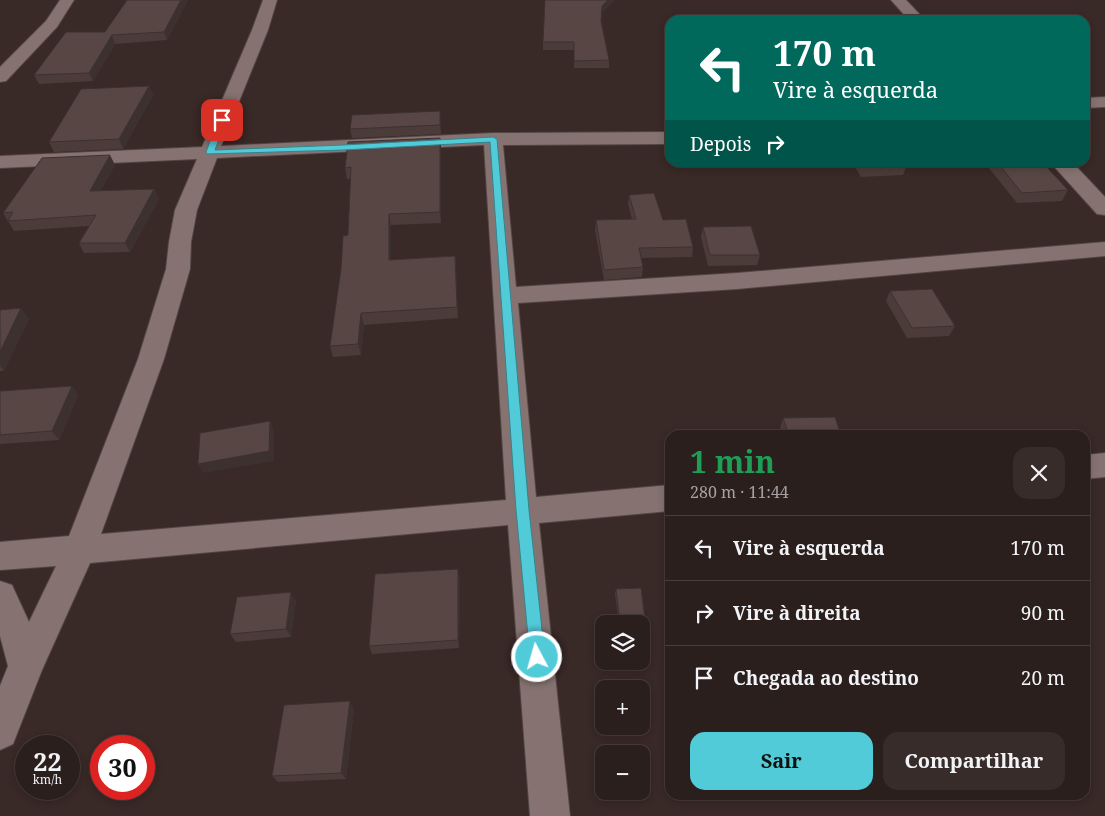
<!DOCTYPE html>
<html lang="pt">
<head>
<meta charset="utf-8">
<style>
	:root { --surface:#2b1f1d; --page:#372c2a; --text:#f1f3f6; --muted:#a6a2a4; --line:#473d3b; --accent:#52cbd9 }
	body { margin:0; font-family:"Noto Serif",serif; background:var(--page); color:var(--text); height:100vh; display:flex; flex-direction:column; font-size:19px; white-space:nowrap }
	* { box-sizing:border-box; margin:0 }
	p { font-size:16px; color:var(--muted) }
	.icon { flex:none; width:28px; height:28px; fill:none; stroke:currentColor; stroke-width:2; stroke-linecap:round; stroke-linejoin:round }
	.map { position:relative; flex:1; overflow:hidden }
	.details { position:absolute; left:665px; top:430px; width:425px; height:370px; display:flex; flex-direction:column; background:var(--surface); border-radius:15px; box-shadow:0 2px 8px #0003,0 0 0 1px var(--line) }
	.details>* { flex:none }
	.top-card { position:absolute; left:665px; top:15px; width:425px; height:152px; border-radius:15px; box-shadow:0 2px 8px #0003,0 0 0 1px var(--line); background:#00695c; color:#fff; overflow:hidden }
	.tools { position:absolute; left:595px; top:615px; display:grid; gap:10px }
	.tools a { display:grid; place-items:center; width:55px; height:55px; border-radius:10px; background:var(--surface); box-shadow:0 2px 8px #0003,0 0 0 1px var(--line); font-size:25px }
	.speed { position:absolute; left:15px; top:735px; display:flex; gap:10px; font-size:25px; font-weight:700; text-align:center }
	.speed>* { display:grid; place-content:center; width:65px; height:65px; border-radius:50%; background:var(--surface); box-shadow:0 2px 8px #0003,0 0 0 1px var(--line); line-height:1 }
	.speed small { font-size:12px; font-weight:400 }
	.speed .limit { border:8px solid #d22; background:#fff; color:#111 }
	.pin { position:absolute; display:grid; place-items:center; width:42px; height:42px; color:#fff; margin:-21px; border-radius:10px; box-shadow:0 2px 8px #0006 }
	.me { position:absolute; width:55px; margin:-28px; rotate:354deg; stroke-linejoin:round; filter:drop-shadow(0 0 4px #0008) }
	.turn { display:flex; align-items:center; gap:18px; height:105px; padding:0 25px; font-size:22px }
	.turn .icon { width:65px; height:65px; stroke-width:2.5 }
	.turn b { display:block; font-size:35px; line-height:42px }
	.then { display:flex; align-items:center; height:48px; padding:0 25px; background:#0003; gap:10px; font-size:19px }
	.round { display:grid; place-items:center; flex:none; width:52px; height:52px; border-radius:15px; background:var(--page) }
	.overview { display:flex; align-items:center; justify-content:space-between; height:85px; padding:0 25px }
	h1 { font-size:30px; font-weight:700; line-height:38px; color:#1e9e55 }
	.button { display:flex; gap:10px; margin-top:auto; padding:10px 25px }
	.button a { flex:1; height:58px; border-radius:15px; background:var(--accent); color:#111; font-size:20px; font-weight:700; line-height:58px; text-align:center }
	.button a+a { background:var(--page); color:var(--text) }
	ul { padding:0; list-style:none }
	li { display:flex; align-items:center; gap:15px; height:65px; padding:0 25px; border-top:1px solid var(--line) }
	li div { flex:1 }
	li b { display:block; font-size:19px }
	li em { font-style:normal }
	.map>svg:first-child { display:block }
	.lines { fill:none; stroke-linecap:round; stroke-linejoin:round }
	.minor-casing { stroke:#514543; stroke-width:2 }
	.minor { fill:#867371; fill-rule:evenodd }
	.wall { fill:#4b3c3a }
	.shaded-wall { fill:#3d3130 }
	.building { fill:#574644; stroke:#3d3130 }
	.route { fill:#52cbd9; stroke:#35848d }
</style>
</head>
<body>
<div class="map">
<svg width="1105" height="816" viewBox="0 0 1105 816">
	<rect width="100%" height="100%" fill="#392927"/>
	<g class="lines">
		<defs>
			<g id="minor">
				<polygon points="60,0 74,0 57,27 6,81 0,82 0,67 46,21"/>
				<path d="M 263,0 L 277,0 L 268,30 L 221,146 L 493,133 L 670,132 L 670,144 L 503,145 L 516,287 L 737,273 L 1105,242 L 1105,256 L 737,289 L 518,303 L 536,497 L 670,485 L 670,511 L 539,523 L 570,816 L 530,816 L 508,525 L 90,563 L 42,670 L 13,744 L 0,750 L 0,686 L 8,666 L 0,636 L 0,581 L 12,585 L 29,622 L 56,566 L 0,570 L 0,542 L 69,536 L 138,359 L 166,269 L 169,242 L 175,210 L 197,159 L 0,168 L 0,156 L 202,147 L 252,30 ZM 484,145 L 506,500 L 101,534 L 164,359 L 190,269 L 191,242 L 197,210 L 217,158 Z"/>
				<polygon points="891,0 906,0 925,20 909,20"/>
				<polygon points="1105,97 1105,107 1085,108 1085,98"/>
				<polygon points="1050,162 1072,162 1105,197 1105,215 1097,214"/>
				<polygon points="1105,453 1105,477 1085,479 1085,455"/>
			</g>
		</defs>
		<use href="#minor" class="minor-casing"/>
		<use href="#minor" class="minor"/>
	</g>
	<g class="wall">
		<polygon points="127,0 188,0 167,40 115,44 93,81 39,84 34,75 105,32"/>
		<polygon points="602,13 601,21 609,60 609,68 574,68 574,50 543,50 543,42"/>
		<polygon points="149,86 153,95 123,149 54,152 49,142"/>
		<polygon points="441,120 441,134 352,138 350,129"/>
		<polygon points="440,138 441,149 441,223 391,225 391,260 455,256 456,268 458,318 364,325 361,355 333,357 330,346 348,235 351,179 347,179 345,168"/>
		<polygon points="852,162 905,162 907,165 903,175 861,177"/>
		<polygon points="984,162 1042,162 1068,190 1062,201 1017,203"/>
		<polygon points="115,165 100,191 154,189 159,199 130,252 84,253 79,243 89,226 14,231 3,213"/>
		<polygon points="629,195 663,220 693,247 692,257 641,258 643,267 642,277 604,280 595,230 596,220 632,219 628,204"/>
		<polygon points="703,227 760,255 757,265 708,266 701,237"/>
		<polygon points="890,291 955,326 949,336 907,338 886,301"/>
		<polygon points="0,310 29,319 4,371 0,371"/>
		<polygon points="72,386 78,395 59,440 0,444 0,391"/>
		<polygon points="783,418 841,435 782,435 780,428"/>
		<polygon points="460,578 459,648 372,654 369,646"/>
		<polygon points="641,588 647,634 646,638 641,638 641,624 619,624 615,594 616,589"/>
		<polygon points="296,601 291,637 236,642 230,634"/>
		<polygon points="354,709 346,779 278,782 272,776"/>
	</g>
	<g class="shaded-wall">
		<polygon points="181,0 188,0 167,40 164,32"/>
		<polygon points="608,0 615,0 602,13 602,6"/>
		<polygon points="112,35 115,44 93,81 89,73"/>
		<polygon points="149,86 153,95 123,149 119,139"/>
		<polygon points="440,111 441,120 441,134 440,125"/>
		<polygon points="440,138 441,149 441,223 440,212"/>
		<polygon points="110,155 115,165 95,201 90,191"/>
		<polygon points="154,189 159,199 130,252 125,243"/>
		<polygon points="389,214 391,225 391,272 389,260"/>
		<polygon points="455,256 456,268 458,318 457,307"/>
		<polygon points="21,308 29,319 4,371 0,366 0,352"/>
		<polygon points="361,313 364,325 361,355 358,344"/>
		<polygon points="72,386 78,395 59,440 52,431"/>
		<polygon points="270,421 274,431 274,461 203,473 198,464"/>
		<polygon points="458,569 460,578 459,648 458,640"/>
		<polygon points="291,592 296,601 291,637 286,629"/>
		<polygon points="350,701 354,709 346,779 341,773"/>
	</g>
	<g class="building">
		<polygon points="127,0 181,0 164,32 112,35 89,73 34,75 66,32 105,32"/>
		<polygon points="545,0 608,0 602,6 601,21 609,60 574,61 574,42 543,42"/>
		<polygon points="149,86 119,139 49,142 81,89"/>
		<polygon points="440,111 440,125 350,129 352,115"/>
		<polygon points="440,138 440,212 389,214 389,260 455,256 457,307 361,313 358,344 330,346 341,269 343,236 348,235 351,167 345,168 348,142"/>
		<polygon points="110,155 90,191 154,189 125,243 79,243 96,215 8,221 13,212 3,213 42,158"/>
		<polygon points="861,162 905,162 907,165 864,167"/>
		<polygon points="997,162 1042,162 1068,190 1022,193"/>
		<polygon points="654,193 663,220 686,219 693,247 639,248 643,267 604,270 596,220 636,219 629,195"/>
		<polygon points="751,226 760,255 710,255 703,227"/>
		<polygon points="932,289 955,326 912,328 890,291"/>
		<polygon points="21,308 0,352 0,310"/>
		<polygon points="72,386 52,431 0,435 0,391"/>
		<polygon points="835,417 841,435 789,435 783,418"/>
		<polygon points="270,421 269,451 198,464 200,433"/>
		<polygon points="979,431 982,435 953,435"/>
		<polygon points="458,569 458,640 369,646 375,574"/>
		<polygon points="641,588 647,634 641,634 641,624 620,624 616,589"/>
		<polygon points="291,592 286,629 230,634 237,597"/>
		<polygon points="350,701 341,773 272,776 284,705"/>
	</g>
	<polygon class="route" points="222,117 226,120 215,150 343,145 493,137 497,139 529,510 545,657 543,662 537,664 532,662 530,657 516,510 490,142 343,150 207,154 206,152 218,120"/>
</svg>
<div class="tools">
<a><svg class="icon" aria-label="layers" viewBox="0 0 24 24"><path d="M12 4l9 5-9 5-9-5zM3 14l9 5 9-5"/></svg></a>
<a>+</a>
<a>−</a>
</div>
<div class="speed"><div>22<small>km/h</small></div><div class="limit">30</div></div>
<div class="pin" style="left:222px;top:120px;background:#d93025"><svg class="icon" aria-label="arrive" viewBox="0 0 24 24"><path d="M6 21V4h12l-3 4 3 4H6"/></svg></div>
<svg class="me" style="left:537px;top:657px" viewBox="-20 -20 40 40"><circle r="17" fill="#52cbd9" stroke="#fff" stroke-width="3"/><path d="M0-11L8 9 0 5-8 9z" fill="#fff"/></svg>
<div class="top-card">
<div class="turn"><svg class="icon" aria-label="left" viewBox="0 0 24 24"><path d="M17 20v-9H6M10 6l-5 5 5 5"/></svg><div><b>170 m</b>Vire à esquerda</div></div>
<div class="then">Depois<svg class="icon" aria-label="right" viewBox="0 0 24 24"><path d="M7 20v-9h11M14 6l5 5-5 5"/></svg></div>
</div>
<section class="details">
<div class="overview"><div><h1>1 min</h1><p>280 m · 11:44</p></div><a class="round"><svg class="icon" aria-label="close" viewBox="0 0 24 24"><path d="M6 6l12 12M18 6L6 18"/></svg></a></div>
<ul>
<li><svg class="icon" aria-label="left" viewBox="0 0 24 24"><path d="M17 20v-9H6M10 6l-5 5 5 5"/></svg><div><b>Vire à esquerda</b></div><em>170 m</em></li>
<li><svg class="icon" aria-label="right" viewBox="0 0 24 24"><path d="M7 20v-9h11M14 6l5 5-5 5"/></svg><div><b>Vire à direita</b></div><em>90 m</em></li>
<li><svg class="icon" aria-label="arrive" viewBox="0 0 24 24"><path d="M6 21V4h12l-3 4 3 4H6"/></svg><div><b>Chegada ao destino</b></div><em>20 m</em></li>
</ul>
<div class="button"><a>Sair</a><a>Compartilhar</a></div>
</section>
</div>
</body>
</html>
